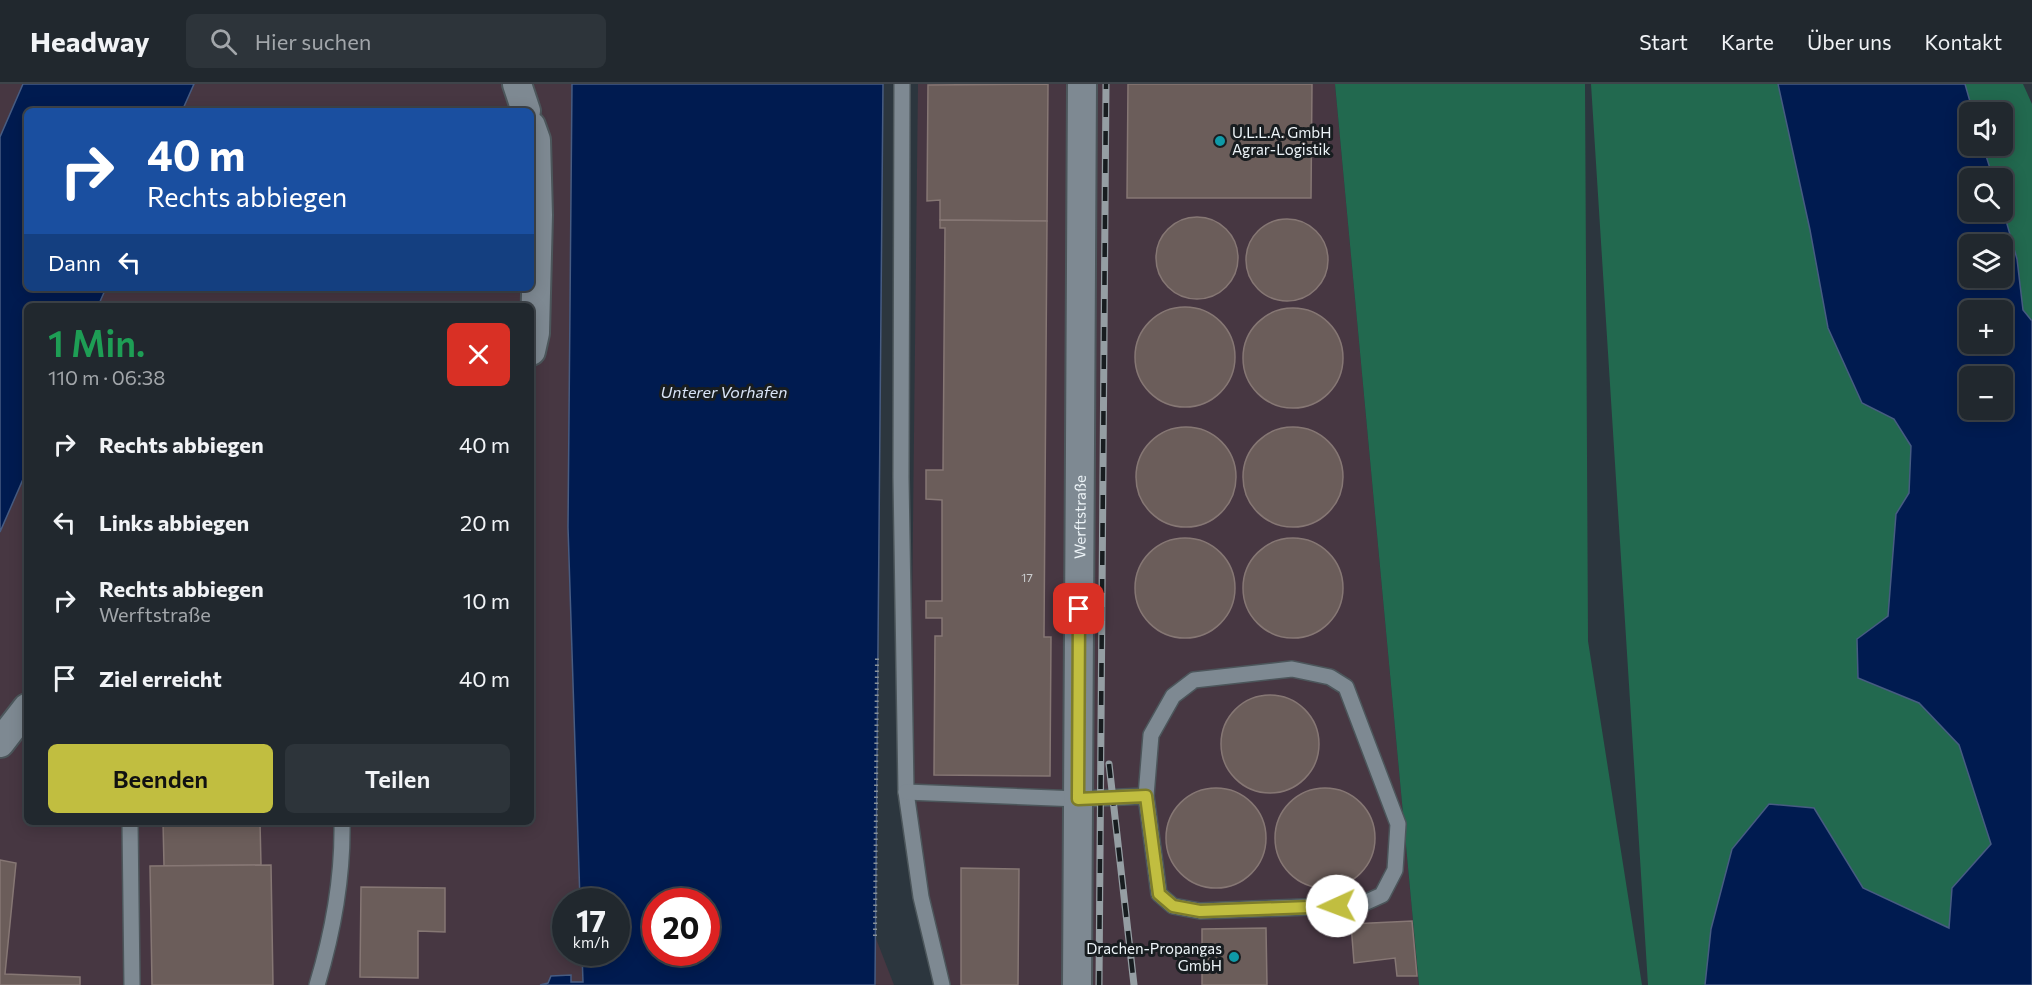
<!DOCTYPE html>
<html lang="de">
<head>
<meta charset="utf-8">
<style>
	:root { --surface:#21282e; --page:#2d343a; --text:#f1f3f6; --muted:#a2a6aa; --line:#3e444a; --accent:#c1be40 }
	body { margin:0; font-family:Commissioner,sans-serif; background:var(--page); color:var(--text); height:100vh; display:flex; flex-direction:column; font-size:22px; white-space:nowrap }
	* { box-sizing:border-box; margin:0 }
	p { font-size:20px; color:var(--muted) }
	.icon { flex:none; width:33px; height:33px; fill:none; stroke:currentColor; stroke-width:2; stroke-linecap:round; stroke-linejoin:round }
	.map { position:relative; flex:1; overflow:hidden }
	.sheet { position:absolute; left:24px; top:219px; width:510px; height:522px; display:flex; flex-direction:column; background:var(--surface); border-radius:9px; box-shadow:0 3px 15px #0003,0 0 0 2px var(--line) }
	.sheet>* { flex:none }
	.top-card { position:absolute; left:24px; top:24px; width:510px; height:183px; border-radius:9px; box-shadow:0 3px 15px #0003,0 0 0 2px var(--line); background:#1a4fa0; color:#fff; overflow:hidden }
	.controls { position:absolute; left:1959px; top:18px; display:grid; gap:12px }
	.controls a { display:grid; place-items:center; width:54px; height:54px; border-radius:9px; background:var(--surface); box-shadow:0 3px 15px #0003,0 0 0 2px var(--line); font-size:30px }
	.speed { position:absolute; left:552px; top:804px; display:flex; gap:12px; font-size:30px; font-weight:700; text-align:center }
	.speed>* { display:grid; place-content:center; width:78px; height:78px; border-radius:50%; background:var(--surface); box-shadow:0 3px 15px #0003,0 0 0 2px var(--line); line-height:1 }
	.speed small { font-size:15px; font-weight:400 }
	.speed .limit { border:9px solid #d22; background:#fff; color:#111 }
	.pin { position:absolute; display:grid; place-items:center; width:51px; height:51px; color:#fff; margin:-26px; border-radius:12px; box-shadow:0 3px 9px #0006 }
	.me { position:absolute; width:66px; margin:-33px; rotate:268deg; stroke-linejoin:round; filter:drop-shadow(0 0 4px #0008) }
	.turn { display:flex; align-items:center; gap:21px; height:126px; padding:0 24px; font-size:27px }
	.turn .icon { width:78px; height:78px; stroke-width:2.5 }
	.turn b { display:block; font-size:42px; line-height:51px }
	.then { display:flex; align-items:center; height:57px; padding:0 24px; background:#0003; gap:12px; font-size:22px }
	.round { display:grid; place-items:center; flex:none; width:63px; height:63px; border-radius:9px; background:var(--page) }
	.overview { display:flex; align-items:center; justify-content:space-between; height:102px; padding:0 24px }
	h1 { font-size:36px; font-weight:600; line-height:45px; color:#1e9e55 }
	.primary-button { display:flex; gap:12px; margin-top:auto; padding:12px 24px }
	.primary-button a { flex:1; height:69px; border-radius:9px; background:var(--accent); color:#111; font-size:24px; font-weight:600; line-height:69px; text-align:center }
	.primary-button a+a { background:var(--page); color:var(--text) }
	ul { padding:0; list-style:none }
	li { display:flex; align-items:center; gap:18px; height:78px; padding:0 24px }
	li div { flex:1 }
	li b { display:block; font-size:22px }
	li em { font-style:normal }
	header { display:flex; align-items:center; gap:36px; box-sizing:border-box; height:84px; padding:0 30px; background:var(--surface); border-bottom:2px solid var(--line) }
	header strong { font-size:28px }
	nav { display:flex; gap:33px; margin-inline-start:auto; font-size:21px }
	.search { width:420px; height:54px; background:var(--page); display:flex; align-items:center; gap:15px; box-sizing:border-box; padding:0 21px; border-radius:9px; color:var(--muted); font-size:22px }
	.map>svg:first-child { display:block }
	.commercial { fill:#473742; fill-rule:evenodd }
	.green { fill:#22694f; fill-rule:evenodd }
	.water { fill:#001b50; stroke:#475c82; stroke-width:1.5; fill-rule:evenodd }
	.building { fill:#6b5d5a; stroke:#867774; stroke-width:1.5 }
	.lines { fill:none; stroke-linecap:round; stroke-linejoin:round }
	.lane-casing { stroke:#4c565b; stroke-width:18 }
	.street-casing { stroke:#4c565b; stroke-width:32 }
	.path { stroke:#8a9399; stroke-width:4; stroke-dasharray:1.5 4.5; stroke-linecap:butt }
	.lane { stroke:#7e8992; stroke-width:15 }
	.street { stroke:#7e8992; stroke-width:28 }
	.rail-casing { stroke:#959ea3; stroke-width:7 }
	.rail { stroke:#181d20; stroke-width:4.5; stroke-dasharray:14; stroke-linecap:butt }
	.route-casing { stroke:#7d7c2a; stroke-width:15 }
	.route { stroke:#c1be40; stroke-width:10 }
	.culture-dot { fill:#0f9aa8; stroke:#181d20; stroke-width:2 }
	.labels { text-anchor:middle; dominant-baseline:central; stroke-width:6; stroke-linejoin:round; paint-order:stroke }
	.number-label { font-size:12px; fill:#ccced0 }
	.poi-label { font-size:15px; fill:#edf4f8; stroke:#181d20; text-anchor:start }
	.street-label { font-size:15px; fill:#edf4f8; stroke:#181d20 }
	.water-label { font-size:16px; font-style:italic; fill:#d9e4f6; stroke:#181d20 }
</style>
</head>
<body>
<header>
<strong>Headway</strong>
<div class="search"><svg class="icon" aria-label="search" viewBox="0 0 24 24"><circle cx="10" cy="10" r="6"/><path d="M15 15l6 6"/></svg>Hier suchen</div>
<nav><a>Start</a><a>Karte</a><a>Über uns</a><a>Kontakt</a></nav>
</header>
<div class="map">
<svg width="2032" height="901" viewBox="0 0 2032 901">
	<rect width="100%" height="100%" fill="#2c363e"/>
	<g class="commercial">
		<path d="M 0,0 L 572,0 L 568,443 L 580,817 L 566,818 L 566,868 L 582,869 L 583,898 L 571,898 L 571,891 L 540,901 L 0,901 ZM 27,27 L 531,27 L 531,204 L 27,204 ZM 27,222 L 531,222 L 531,738 L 27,738 Z"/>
		<polygon points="918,0 1335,0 1419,901 938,901 909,792"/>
		<polygon points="875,852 894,901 875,901"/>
	</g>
	<g class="green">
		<polygon points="1335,0 1585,0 1588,557 1642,901 1419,901"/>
		<path d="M 1591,0 L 2023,0 L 2032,20 L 2032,901 L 1648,901 ZM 1970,28 L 2002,28 L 2002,62 L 1970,62 ZM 1970,94 L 2002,94 L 2002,128 L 1970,128 ZM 1970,160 L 2002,160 L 2002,194 L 1970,194 ZM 1970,226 L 2002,226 L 2002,260 L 1970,260 ZM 1970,292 L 2002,292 L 2002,326 L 1970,326 Z"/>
	</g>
	<g class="water">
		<polygon points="23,0 194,0 182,27 27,27 27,204 106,204 98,222 27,222 27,386 0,448 0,53"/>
		<path d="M 572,0 L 883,0 L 875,901 L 540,901 L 548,899 L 551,892 L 571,891 L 571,898 L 583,898 L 582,869 L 616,868 L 616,818 L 580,817 L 568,443 ZM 656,818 L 706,818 L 706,868 L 656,868 Z"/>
		<path d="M 1778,0 L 1965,0 L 1973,28 L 1970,28 L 1970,62 L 1983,62 L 1993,94 L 1970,94 L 1970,128 L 2003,126 L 2017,175 L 2023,226 L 2032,237 L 2032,901 L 1705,901 L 1711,845 L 1732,765 L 1769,720 L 1814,724 L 1863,804 L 1949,844 L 1952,804 L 1991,760 L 1959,661 L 1919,619 L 1858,594 L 1857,555 L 1888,532 L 1896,430 L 1909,409 L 1911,362 L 1894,335 L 1862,319 L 1828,244 L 1810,146 ZM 1970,160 L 2002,160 L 2002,194 L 1970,194 ZM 1970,226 L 2002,226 L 2002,260 L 1970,260 ZM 1970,292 L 2002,292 L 2002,326 L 1970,326 Z"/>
	</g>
	<g class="building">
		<polygon points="1048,0 1047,137 940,136 940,116 927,117 928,1"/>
		<polygon points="1128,0 1312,0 1311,114 1127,114"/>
		<circle cx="1197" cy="174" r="41"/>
		<circle cx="1287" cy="176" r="41"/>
		<polygon points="940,136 1047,137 1044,553 1051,553 1050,692 934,691 935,552 942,552 942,534 926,534 926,517 942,517 942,416 926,415 926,386 943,386 945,144 940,144"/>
		<circle cx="1185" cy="273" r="50"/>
		<circle cx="1293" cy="274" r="50"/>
		<circle cx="1293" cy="393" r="50"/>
		<circle cx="1186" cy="393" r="50"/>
		<circle cx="1293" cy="504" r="50"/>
		<circle cx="1185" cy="504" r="50"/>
		<circle cx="1270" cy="660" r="49"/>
		<circle cx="1216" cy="754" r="50"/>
		<circle cx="1325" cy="754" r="50"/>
		<polygon points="163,738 260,738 261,781 164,782"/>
		<polygon points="0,776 16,779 5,890 80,893 80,901 0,901"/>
		<polygon points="271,781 273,901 152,901 150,782"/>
		<polygon points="961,784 1019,785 1018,901 961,901"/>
		<polygon points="361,803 445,804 445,848 418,847 418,894 360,893"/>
		<polygon points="1412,837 1417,892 1397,892 1395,874 1354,879 1351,840"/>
		<polygon points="1266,844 1267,901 1202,901 1202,845"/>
	</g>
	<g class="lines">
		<defs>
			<g id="lane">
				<polyline points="902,0 901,394 906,708 921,813 942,901"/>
				<polyline points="906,708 1078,715 1146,712 1159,810 1173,822 1200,827 1360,821 1382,811 1395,786 1398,740 1346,603 1330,593 1292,585 1194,596 1173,612 1151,651 1146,712"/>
				<polyline points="130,738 132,901"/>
				<path d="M 317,901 C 333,848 343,794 342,738"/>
			</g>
			<g id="street">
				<polyline points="517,0 526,27"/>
				<polyline points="531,42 536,56 538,131 535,249 531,267"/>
				<polyline points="0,659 27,624"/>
				<path id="s1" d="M 1077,901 L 1082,0"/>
			</g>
		</defs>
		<use href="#lane" class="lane-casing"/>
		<use href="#street" class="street-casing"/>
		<polyline class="path" points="875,852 877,571"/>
		<use href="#lane" class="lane"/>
		<use href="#street" class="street"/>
		<defs>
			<g id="rail">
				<polyline points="1109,680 1134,901"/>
				<polyline points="1099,901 1106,0"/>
			</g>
		</defs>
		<use href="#rail" class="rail-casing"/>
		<use href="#rail" class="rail"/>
	</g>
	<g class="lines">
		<defs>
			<polyline id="route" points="1079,525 1078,715 1146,712 1159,810 1173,822 1200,827 1337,822"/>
		</defs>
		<use href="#route" class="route-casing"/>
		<use href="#route" class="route"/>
	</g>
	<g class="culture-dot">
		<circle cx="1220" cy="57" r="6"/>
		<circle cx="1234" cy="873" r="6"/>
	</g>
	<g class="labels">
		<g class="number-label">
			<text x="1027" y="493">17</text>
		</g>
		<g class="poi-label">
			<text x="1232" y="48">U.L.L.A. GmbH<tspan x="1232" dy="17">Agrar-Logistik</tspan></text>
			<text x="1222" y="864" text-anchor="end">Drachen-Propangas<tspan x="1222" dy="17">GmbH</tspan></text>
		</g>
		<g class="street-label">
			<text stroke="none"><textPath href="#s1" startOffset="468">Werftstraße</textPath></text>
		</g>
		<g class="water-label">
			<text x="724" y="307">Unterer Vorhafen</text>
		</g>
	</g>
</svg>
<div class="controls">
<a><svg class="icon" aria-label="sound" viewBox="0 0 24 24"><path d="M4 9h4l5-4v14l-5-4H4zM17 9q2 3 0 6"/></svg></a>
<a><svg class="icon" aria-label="search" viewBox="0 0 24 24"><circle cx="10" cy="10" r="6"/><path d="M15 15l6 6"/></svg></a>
<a><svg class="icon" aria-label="layers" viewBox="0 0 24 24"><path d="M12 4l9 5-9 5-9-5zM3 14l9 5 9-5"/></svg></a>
<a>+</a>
<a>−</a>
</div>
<div class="speed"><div>17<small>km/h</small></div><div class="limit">20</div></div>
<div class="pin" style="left:1079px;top:525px;background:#d93025"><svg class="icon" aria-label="arrive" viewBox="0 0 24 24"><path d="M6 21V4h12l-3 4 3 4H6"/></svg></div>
<svg class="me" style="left:1337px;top:822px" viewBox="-20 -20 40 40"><circle r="19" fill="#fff"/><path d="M0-13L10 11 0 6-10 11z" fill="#c1be40"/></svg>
<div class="top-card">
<div class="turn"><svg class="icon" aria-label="right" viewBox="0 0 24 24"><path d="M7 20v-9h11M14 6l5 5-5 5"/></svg><div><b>40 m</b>Rechts abbiegen</div></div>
<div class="then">Dann<svg class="icon" aria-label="left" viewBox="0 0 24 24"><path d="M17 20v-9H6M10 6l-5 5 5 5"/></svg></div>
</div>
<section class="sheet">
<div class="overview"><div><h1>1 Min.</h1><p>110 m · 06:38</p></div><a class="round" style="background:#d93025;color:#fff"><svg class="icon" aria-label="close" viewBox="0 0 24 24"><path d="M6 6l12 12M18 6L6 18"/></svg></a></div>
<ul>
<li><svg class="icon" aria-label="right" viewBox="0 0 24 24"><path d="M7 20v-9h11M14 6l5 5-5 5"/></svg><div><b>Rechts abbiegen</b></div><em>40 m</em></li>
<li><svg class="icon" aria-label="left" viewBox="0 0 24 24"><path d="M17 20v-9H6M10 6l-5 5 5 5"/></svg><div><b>Links abbiegen</b></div><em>20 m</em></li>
<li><svg class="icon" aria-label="right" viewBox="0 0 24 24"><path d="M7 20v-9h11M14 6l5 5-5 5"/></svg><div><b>Rechts abbiegen</b><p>Werftstraße</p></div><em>10 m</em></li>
<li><svg class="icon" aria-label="arrive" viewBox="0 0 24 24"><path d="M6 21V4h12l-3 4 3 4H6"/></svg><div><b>Ziel erreicht</b></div><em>40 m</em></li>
</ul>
<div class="primary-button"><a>Beenden</a><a>Teilen</a></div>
</section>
</div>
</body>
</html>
